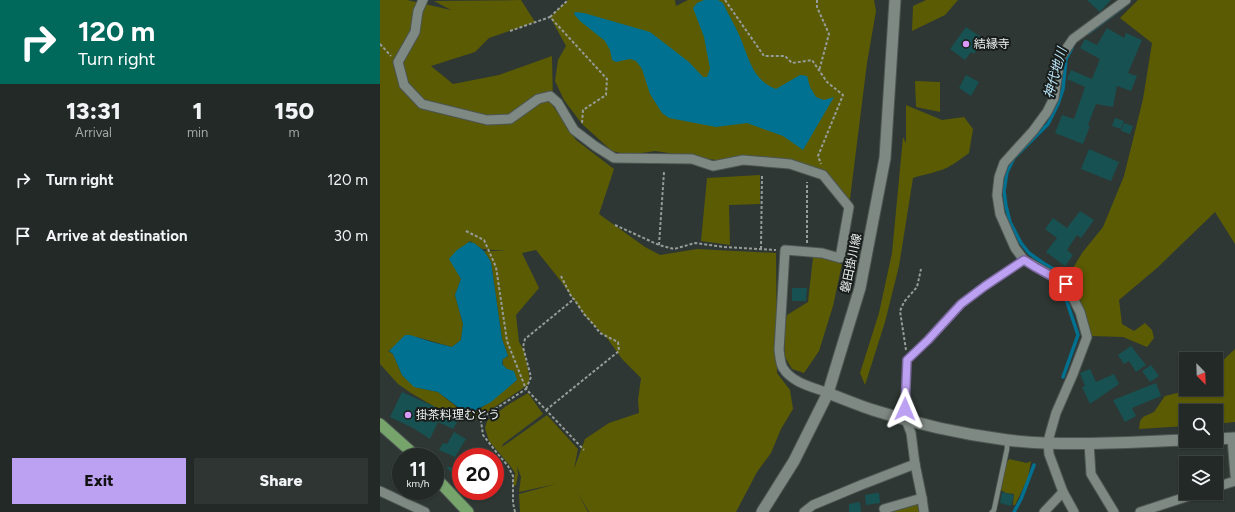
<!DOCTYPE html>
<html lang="en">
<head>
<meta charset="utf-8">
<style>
	:root { --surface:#222926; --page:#2e3532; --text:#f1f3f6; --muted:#a2a6a7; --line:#3f4543; --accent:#bca0f2 }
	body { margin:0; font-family:Figtree,"Noto Sans JP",sans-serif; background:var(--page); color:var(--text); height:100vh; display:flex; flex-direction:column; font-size:15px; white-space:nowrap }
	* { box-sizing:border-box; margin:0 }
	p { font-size:13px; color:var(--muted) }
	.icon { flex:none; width:22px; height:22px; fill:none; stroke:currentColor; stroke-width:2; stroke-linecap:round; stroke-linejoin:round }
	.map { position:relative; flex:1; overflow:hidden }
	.panel { display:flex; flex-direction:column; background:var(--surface); width:380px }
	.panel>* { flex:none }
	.hud { background:#00695c; color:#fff; overflow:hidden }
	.needle { width:26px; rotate:157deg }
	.fabs { position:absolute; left:799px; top:352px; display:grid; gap:8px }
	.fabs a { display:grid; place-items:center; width:44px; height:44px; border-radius:0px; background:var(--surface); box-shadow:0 1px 3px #0004,0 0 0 1px var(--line); font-size:20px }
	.speed { position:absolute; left:12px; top:448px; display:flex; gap:8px; font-size:20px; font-weight:700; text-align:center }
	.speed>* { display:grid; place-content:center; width:52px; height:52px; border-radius:50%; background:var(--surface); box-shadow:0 1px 3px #0004,0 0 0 1px var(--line); line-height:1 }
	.speed small { font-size:10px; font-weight:400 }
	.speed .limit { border:6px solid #d22; background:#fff; color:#111 }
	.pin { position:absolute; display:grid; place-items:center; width:34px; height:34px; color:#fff; margin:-17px; border-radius:8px; box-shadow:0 2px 6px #0006 }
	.me { position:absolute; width:44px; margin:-22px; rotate:1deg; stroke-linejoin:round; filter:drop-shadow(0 0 3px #0008) }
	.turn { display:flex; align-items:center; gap:14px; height:84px; padding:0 12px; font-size:18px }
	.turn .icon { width:52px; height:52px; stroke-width:2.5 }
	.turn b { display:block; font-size:28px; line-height:34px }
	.eta { display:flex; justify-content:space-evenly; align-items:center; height:68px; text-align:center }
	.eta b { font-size:24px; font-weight:800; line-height:28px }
	.cta { display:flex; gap:8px; margin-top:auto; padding:8px 12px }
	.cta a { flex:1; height:46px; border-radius:0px; background:var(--accent); color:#111; font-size:16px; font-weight:800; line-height:46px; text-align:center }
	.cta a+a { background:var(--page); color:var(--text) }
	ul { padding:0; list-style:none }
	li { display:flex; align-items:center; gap:12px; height:56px; padding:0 12px }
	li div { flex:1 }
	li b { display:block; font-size:15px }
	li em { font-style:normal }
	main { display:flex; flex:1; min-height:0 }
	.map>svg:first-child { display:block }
	.green { fill:#5b5b04; fill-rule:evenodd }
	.water { fill:#017191 }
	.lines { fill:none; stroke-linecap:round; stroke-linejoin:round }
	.stream { stroke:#017191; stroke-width:3.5 }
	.building { fill:#175152 }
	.service-casing { stroke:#4d5652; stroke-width:6 }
	.minor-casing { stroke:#4d5652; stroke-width:11 }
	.tertiary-casing { stroke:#4d5652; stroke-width:13 }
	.secondary-casing { stroke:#4d5652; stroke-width:13 }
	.primary-casing { stroke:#4d5652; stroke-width:13 }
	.path { stroke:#959c99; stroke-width:2; stroke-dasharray:3 2; stroke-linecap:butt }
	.service { stroke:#7f8984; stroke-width:4.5 }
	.minor { stroke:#7f8984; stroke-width:9 }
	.tertiary { stroke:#7f8984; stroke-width:11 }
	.secondary { stroke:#7f8984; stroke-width:11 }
	.primary { stroke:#76a46b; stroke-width:11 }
	.route-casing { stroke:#7a689d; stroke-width:10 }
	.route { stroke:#bca0f2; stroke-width:7 }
	.poi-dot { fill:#d89af8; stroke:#191e1c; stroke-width:1.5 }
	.labels { text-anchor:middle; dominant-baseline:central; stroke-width:4; stroke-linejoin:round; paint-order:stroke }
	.poi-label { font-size:12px; fill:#ebf1ef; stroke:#191e1c; text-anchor:start }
	.street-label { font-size:12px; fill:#ebf1ef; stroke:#191e1c }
	.water-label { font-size:13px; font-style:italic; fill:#bce7f9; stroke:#191e1c }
</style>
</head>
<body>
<main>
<section class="panel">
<div class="hud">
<div class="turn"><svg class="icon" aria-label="right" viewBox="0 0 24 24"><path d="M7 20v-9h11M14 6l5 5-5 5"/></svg><div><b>120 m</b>Turn right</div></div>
</div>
<div class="eta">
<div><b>13:31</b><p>Arrival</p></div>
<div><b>1</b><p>min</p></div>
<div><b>150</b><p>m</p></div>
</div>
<ul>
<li><svg class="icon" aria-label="right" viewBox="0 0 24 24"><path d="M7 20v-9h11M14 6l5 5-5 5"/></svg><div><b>Turn right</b></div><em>120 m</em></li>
<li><svg class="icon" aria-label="arrive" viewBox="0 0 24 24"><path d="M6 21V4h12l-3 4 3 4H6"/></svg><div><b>Arrive at destination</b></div><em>30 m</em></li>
</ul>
<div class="cta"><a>Exit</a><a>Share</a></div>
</section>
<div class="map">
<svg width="855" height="512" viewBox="0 0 855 512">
	<rect width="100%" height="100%" fill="#2e3733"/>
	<g class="green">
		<path d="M 0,0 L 27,0 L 71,10 L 54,1 L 141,0 L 155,22 L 109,38 L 95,52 L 51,66 L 73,84 L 119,75 L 172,56 L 173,106 L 196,140 L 234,169 L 219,214 L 265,247 L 280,255 L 317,249 L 396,253 L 397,373 L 410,390 L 413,409 L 401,429 L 391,453 L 377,472 L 356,512 L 209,512 L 197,492 L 208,512 L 140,512 L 139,494 L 176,484 L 139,492 L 141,477 L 137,466 L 138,475 L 136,485 L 133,486 L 135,473 L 131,467 L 109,441 L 105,428 L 107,421 L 126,406 L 148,393 L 163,414 L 123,444 L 122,447 L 167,415 L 198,449 L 194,469 L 205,439 L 229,423 L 259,413 L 258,400 L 261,378 L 242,359 L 227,338 L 205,316 L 180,280 L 156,250 L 142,253 L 159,288 L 136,315 L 139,342 L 144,350 L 149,375 L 149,384 L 97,419 L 85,419 L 55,407 L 31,393 L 18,384 L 0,364 ZM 90,241 L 102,249 L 126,251 L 104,251 L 111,262 L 122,339 L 128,356 L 123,359 L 123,365 L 137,380 L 96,412 L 83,412 L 58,392 L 35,387 L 22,375 L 13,354 L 8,351 L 37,337 L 72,347 L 81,340 L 83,324 L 75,295 L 81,279 L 70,259 Z"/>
		<polygon points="188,0 295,0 296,6 308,0 494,0 496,11 487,63 469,207 443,171 409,162 336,160 275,151 249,155 232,151 202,124 184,100 175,81 178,60 186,46 170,17"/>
		<polygon points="546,0 578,0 565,15 532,31 533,6"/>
		<polygon points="758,0 855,0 855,244 835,212 777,268 739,300 742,324 754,331 765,323 772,330 774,338 767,347 743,337 712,336 708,328 706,315 689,275 702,253 723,227 744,176 763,99 772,43 740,18"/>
		<polygon points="535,81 560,82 560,112 536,107"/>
		<path d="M 526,105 L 562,120 L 584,117 L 593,129 L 589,153 C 579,160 570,168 558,171 C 550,174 541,175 533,178 L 519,266 L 505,322 L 485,385 L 480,373 L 499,313 L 512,253 L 523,137 L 526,143 Z"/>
		<polygon points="380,175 380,204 349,205 350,245 321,241 327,178"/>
		<polygon points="433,257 442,257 462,264 453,306 439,351 424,373 412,369 405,357 404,327 407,315 428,302"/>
		<polygon points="855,349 855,422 836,424 836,411 806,411 806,426 759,429 760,421 763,417 774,412 785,396 797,393 834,393 834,389 836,389 836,367"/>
		<path d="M 629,459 L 647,463 L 651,461 L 648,478 L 635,505 L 633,505 L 634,494 L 626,493 L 621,490 C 621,478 622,469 629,459 Z"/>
		<polygon points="542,498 544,512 515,512 508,507"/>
	</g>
	<g class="water">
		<path d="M 324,0 L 338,0 L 343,3 C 348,14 355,25 360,37 C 369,58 372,80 396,89 L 420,75 L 427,76 L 430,87 L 436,97 L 444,100 L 454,97 L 423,150 L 403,136 L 367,123 L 336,127 L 289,118 L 282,113 L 270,94 L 262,69 L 256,61 L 250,59 L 236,62 L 232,60 L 230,50 L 225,41 L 200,21 L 194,14 L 195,12 L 204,13 L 270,32 L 309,62 L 323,77 L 327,77 L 330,69 L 324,37 L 313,8 L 317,3 Z"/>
		<polygon points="89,242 94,243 104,251 111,262 122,339 128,356 123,359 122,364 127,369 134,371 137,380 111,402 96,410 89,412 78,407 58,392 34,387 22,375 13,354 9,351 25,335 30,335 52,342 72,347 81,340 83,324 75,295 81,279 69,259 77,250"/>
	</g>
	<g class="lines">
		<g class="stream">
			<polyline points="708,33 743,7"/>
			<polyline points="678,276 675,270 663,263 649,253 641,243 630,222 626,206 624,191 627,172 634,158 668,124 678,104 683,89 686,59 692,48"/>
			<polyline points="681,284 698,335 683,377"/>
			<polyline points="634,512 641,499 654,465"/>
		</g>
	</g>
	<g class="building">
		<polygon points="707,0 731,0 720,12"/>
		<polygon points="586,27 601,37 597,43 600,45 594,54 591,52 585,60 570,49"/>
		<polygon points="727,28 744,38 746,33 762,40 748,73 757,76 751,91 737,86 733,107 716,104 708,125 710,126 703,144 675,133 682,115 694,119 705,87 687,79 691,70 712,79 720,59 700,48 705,39 717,45"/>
		<polygon points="586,75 599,82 591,96 579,88"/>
		<polygon points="735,118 744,121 741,129 732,126"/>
		<polygon points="744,123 753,126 750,134 741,131"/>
		<polygon points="709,149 739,162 731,181 701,169"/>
		<polygon points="700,211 714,220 701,238 697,235 687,250 693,255 685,266 666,252 677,238 665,229 673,218 687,228"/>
		<polygon points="412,288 427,288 426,301 412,301"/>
		<polygon points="751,346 766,365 756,372 749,361 744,364 738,355"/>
		<polygon points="771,365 779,376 770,382 762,371"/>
		<polygon points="710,369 716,382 734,374 739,384 710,404 702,387 705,386 700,373"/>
		<polygon points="776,383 781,396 752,408 756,416 745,422 733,400"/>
		<polygon points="22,392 64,411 79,419 73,429 58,422 50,439 33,428 10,417"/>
		<polygon points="74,432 86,439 75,457 59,450 63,443 67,444"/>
		<polygon points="66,467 81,468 81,482"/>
		<polygon points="622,492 634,495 631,506 620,503"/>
		<polygon points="496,493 499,493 500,503 486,505 485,495"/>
		<polygon points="480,502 481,512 469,512 469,504"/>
	</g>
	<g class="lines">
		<defs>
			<g id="service">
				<polyline points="526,418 525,409 527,360 548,340 581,304 605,286 644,260"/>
				<polyline points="612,512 614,510 627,449 627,440"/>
			</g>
			<g id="minor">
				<path d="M 43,0 L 38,11 L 35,32 L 18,62 L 24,85 L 42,104 L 107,120 L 130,119 L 158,99 L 170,96 L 178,103 L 194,130 L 215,146 L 234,158 L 312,159 L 333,166 L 363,160 L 410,164 L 443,175 L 469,207 L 460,258 L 442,253 L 405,250 L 399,350 C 400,356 400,363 403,368 C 412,383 433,387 448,393"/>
				<polyline points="526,420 531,433 535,464 542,498 544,512"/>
				<polyline points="852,438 855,475"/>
				<polyline points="709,443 711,474 734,512"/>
				<polyline points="836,487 855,481"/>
				<polyline points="0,491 45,512"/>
				<polyline points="504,509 542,498"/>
				<polyline points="424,512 433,505 481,485 535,464"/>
				<polyline points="664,512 683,492"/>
				<polyline points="694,512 683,492 669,454 668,442 670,434 676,413 693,374 707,337 700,312 686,284 653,265 644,260 635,248 620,214 617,195 619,177 624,163 653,131 667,112 674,98 680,58 693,39 746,0"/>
				<polyline points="760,512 818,493"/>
			</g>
			<g id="tertiary">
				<path d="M 448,393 C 463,399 478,405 493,410 C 536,424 581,434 627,440 C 686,447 746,442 806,440"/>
				<polyline points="836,439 855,438"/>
			</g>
			<polyline id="secondary" points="382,512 414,461 448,393 480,288 505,158 515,0"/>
			<g id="primary">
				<polyline points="0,424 37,457"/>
				<polyline points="55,477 88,512"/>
			</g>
		</defs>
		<use href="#service" class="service-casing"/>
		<use href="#minor" class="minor-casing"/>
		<use href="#tertiary" class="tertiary-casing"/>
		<use href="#secondary" class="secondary-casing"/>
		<use href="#primary" class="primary-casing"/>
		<g class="path">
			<polyline points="345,0 384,56 405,56 412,63 432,60 447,82 463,95 438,156 441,164"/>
			<polyline points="437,0 437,7 449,34 439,71"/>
			<polyline points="170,17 188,0"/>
			<polyline points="130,31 170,17 227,79 226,95 203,110 202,123"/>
			<polyline points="0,44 11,56"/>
			<polyline points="235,225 279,245 294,249 315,243 344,247 396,250"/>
			<polyline points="86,231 104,240 116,267 127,341 146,389"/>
			<polyline points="427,243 427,182"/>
			<polyline points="279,245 284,172"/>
			<polyline points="381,249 382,174"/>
			<polyline points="526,350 520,311 524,302 537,287 541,269"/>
			<polyline points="146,389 151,377 143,347 145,339 194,299"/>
			<polyline points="166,410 239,351 238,342 220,333 214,325 204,314 194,299 192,298 181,276"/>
			<polyline points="135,512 133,503 133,476 128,466 117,453 103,435 101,421 106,415 146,389 204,450"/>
		</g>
		<use href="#service" class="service"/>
		<use href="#minor" class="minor"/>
		<use href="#tertiary" class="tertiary"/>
		<use href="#secondary" class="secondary"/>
		<use href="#primary" class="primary"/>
	</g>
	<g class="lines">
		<defs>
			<polyline id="route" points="525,409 527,360 548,340 581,304 605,286 644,260 655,267 686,284"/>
		</defs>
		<use href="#route" class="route-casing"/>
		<use href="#route" class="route"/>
	</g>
	<g class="poi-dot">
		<circle cx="586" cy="44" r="4"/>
		<circle cx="28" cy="415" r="4"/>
	</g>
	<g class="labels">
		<g class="poi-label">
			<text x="594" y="44">結縁寺</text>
			<text x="36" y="415">掛茶料理むとう</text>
		</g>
		<g class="street-label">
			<text transform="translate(471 263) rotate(-78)">磐田掛川線</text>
		</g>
		<g class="water-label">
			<text transform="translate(675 73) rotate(-74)">神代地川</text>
		</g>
	</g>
</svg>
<div class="fabs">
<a><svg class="needle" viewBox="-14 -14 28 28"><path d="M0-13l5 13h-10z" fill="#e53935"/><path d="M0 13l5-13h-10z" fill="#a2a6a7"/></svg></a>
<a><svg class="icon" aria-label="search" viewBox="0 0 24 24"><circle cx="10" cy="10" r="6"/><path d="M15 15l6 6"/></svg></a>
<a><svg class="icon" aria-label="layers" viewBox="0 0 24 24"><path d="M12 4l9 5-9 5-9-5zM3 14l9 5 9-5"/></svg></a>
</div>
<div class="speed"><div>11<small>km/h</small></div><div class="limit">20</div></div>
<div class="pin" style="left:686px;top:284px;background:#d93025"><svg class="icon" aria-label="arrive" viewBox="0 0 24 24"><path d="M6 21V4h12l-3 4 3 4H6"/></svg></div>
<svg class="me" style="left:525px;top:409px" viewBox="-20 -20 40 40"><path d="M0-17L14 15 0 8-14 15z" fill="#bca0f2" stroke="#fff" stroke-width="4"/></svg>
</div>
</main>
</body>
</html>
